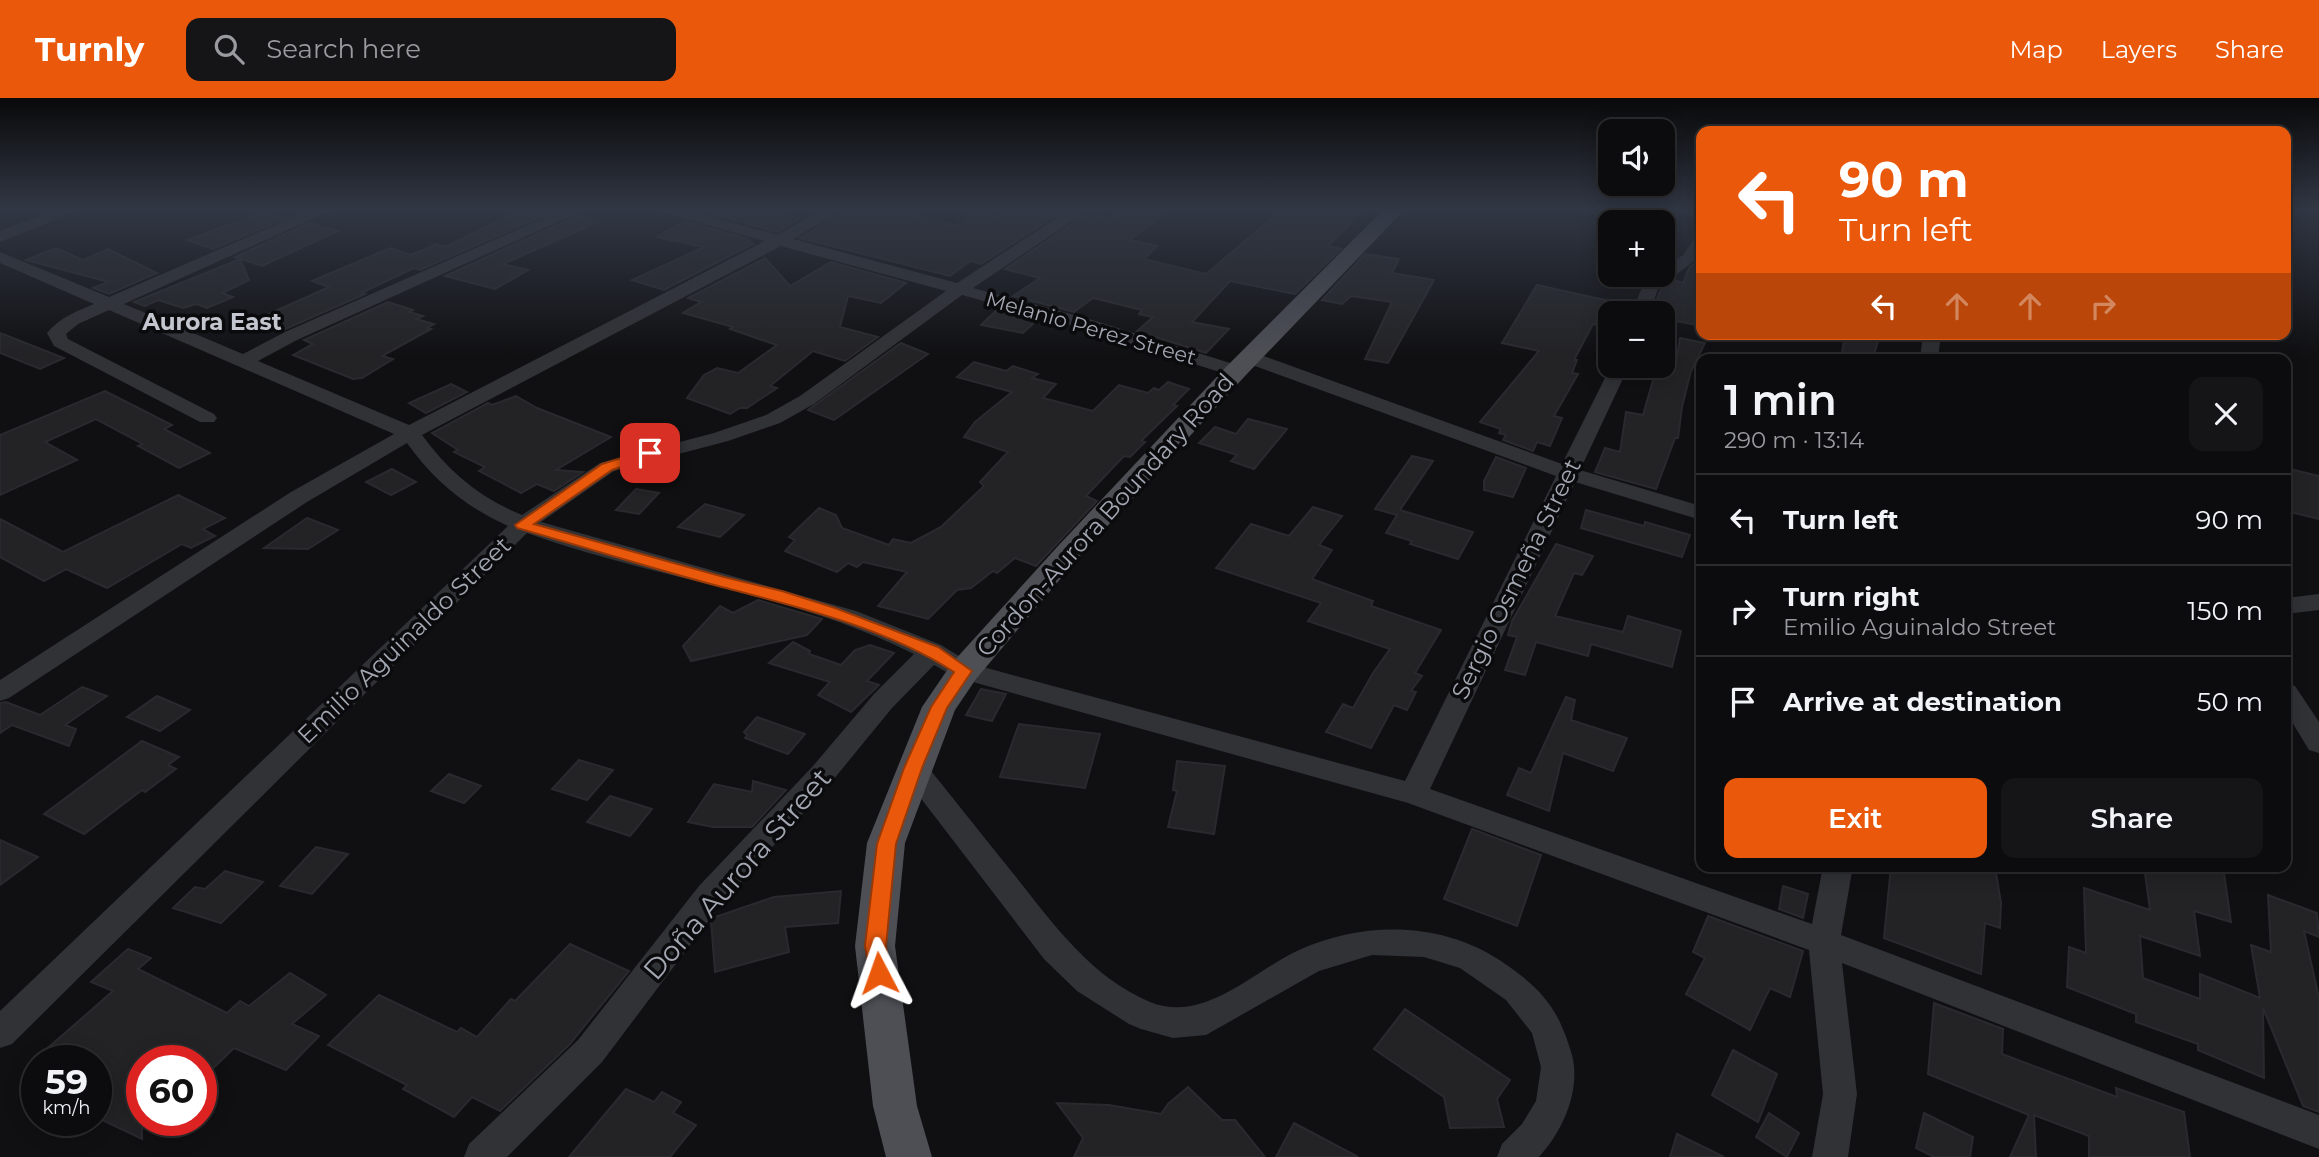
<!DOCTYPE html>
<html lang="en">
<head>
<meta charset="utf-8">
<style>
	:root { --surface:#0c0c0e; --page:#151517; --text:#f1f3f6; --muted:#9a9b9e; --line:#2c2c2e; --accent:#ea580c }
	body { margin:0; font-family:Montserrat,sans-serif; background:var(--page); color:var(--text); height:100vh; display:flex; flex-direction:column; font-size:26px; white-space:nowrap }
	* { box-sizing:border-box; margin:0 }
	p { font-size:23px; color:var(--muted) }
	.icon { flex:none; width:38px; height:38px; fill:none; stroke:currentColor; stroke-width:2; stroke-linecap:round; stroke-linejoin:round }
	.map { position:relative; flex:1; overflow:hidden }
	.panel { position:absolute; left:1696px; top:256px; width:595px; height:518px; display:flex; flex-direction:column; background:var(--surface); border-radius:14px; box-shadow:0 4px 18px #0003,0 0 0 2px var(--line) }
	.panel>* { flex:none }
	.banner { position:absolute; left:1696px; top:28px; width:595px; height:214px; border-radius:14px; box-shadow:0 4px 18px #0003,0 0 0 2px var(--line); background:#ea580c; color:#fff; overflow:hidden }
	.buttons { position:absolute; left:1598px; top:21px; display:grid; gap:14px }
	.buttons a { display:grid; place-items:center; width:77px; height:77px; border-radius:14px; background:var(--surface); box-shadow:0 4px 18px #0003,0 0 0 2px var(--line); font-size:35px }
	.speed { position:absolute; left:21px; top:947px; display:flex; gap:14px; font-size:35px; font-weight:700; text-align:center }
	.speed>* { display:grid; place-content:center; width:91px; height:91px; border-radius:50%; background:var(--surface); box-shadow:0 4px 18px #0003,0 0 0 2px var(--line); line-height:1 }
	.speed small { font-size:18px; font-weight:400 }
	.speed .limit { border:10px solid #d22; background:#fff; color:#111 }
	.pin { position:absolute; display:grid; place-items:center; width:60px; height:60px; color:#fff; margin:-30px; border-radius:14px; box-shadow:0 4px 10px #0006 }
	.me { position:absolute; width:77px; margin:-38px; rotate:356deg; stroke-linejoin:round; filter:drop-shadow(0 0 5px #0008) }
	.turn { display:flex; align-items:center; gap:24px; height:147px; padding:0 28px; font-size:32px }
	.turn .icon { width:91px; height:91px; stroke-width:2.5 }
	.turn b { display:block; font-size:49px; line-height:60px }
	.lanes { display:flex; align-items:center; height:66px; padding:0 28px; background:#0003; justify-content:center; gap:35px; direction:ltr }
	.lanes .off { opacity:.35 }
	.round { display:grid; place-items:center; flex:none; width:74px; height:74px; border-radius:14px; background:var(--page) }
	.overview { display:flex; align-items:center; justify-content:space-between; height:119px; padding:0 28px }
	h1 { font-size:42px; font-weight:600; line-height:52px }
	.primary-button { display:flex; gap:14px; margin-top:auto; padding:14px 28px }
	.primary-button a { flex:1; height:80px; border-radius:14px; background:var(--accent); color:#fff; font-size:28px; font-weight:600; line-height:80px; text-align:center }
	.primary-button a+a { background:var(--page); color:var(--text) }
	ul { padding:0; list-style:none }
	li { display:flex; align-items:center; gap:21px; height:91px; padding:0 28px; border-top:2px solid var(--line) }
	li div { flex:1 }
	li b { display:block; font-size:26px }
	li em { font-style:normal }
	header { display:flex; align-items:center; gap:42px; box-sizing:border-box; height:98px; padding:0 35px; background:var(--accent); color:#fff }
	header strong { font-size:33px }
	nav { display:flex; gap:38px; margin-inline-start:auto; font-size:24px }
	.search { width:490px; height:63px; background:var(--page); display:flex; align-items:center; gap:18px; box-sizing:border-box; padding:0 24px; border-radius:14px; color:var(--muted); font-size:26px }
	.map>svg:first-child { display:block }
	.building { fill:#232326; stroke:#2a2a2e; stroke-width:2 }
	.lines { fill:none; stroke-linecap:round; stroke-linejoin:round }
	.minor { fill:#313236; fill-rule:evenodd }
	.major { fill:#4d4f55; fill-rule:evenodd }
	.route { fill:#ea580c; stroke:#983908; stroke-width:2 }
	.labels { text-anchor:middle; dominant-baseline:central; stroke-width:7; stroke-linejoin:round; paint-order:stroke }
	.far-street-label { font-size:21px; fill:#a2a7b2; stroke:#0b0b0d }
	.far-quarter-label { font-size:23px; font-weight:bold; fill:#c3c6ce; stroke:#0b0b0d }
	.street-label { font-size:24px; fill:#a2a7b2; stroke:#0b0b0d }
	.near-street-label { font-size:28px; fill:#a2a7b2; stroke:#0b0b0d }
</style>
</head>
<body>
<header>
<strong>Turnly</strong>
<div class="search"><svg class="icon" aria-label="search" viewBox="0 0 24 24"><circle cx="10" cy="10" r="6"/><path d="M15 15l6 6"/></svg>Search here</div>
<nav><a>Map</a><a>Layers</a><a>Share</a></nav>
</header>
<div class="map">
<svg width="2319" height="1059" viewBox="0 0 2319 1059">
	<rect width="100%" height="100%" fill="#101012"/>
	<g class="building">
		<polygon points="526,110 556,112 420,172 414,170 361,195 365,196 281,233 253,223 329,189 312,183 390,150 411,157 436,146 445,149"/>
		<polygon points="705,110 761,110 799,121 777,134 701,113"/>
		<polygon points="849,110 889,110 955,128 973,114 999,119 1011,110 1044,110 1061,114 981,166 970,163 950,178 800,140"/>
		<polygon points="1125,110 1163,117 1130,142 1157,148 1144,161 1206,176 1284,110 1365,110 1328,148 1341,151 1295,196 1230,183 1192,224 1229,231 1206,255 1137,233 1153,219 1139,216 1142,212 1093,200 1074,214 1013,198 1040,180 1005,171 1084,118 1092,120 1095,117 1111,120"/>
		<polygon points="262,115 286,120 213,151 187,142"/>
		<polygon points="577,118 600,123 503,166 528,172 495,191 445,178"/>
		<polygon points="684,123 748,141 753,146 664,192 632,182 704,149 657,139"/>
		<polygon points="309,125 338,133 262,168 235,159"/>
		<polygon points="56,150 83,162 108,151 157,175 109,196 93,190 109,184 26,162"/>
		<polygon points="1365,156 1399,161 1392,175 1434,182 1388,265 1365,261 1392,204 1351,198 1342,206 1322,202"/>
		<polygon points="765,160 790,188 831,164 906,185 881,205 848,198 840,229 878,239 845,263 813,253 770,288 777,290 747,310 740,310 730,316 687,300 704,277 717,270 738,275 777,247 730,231 733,229 683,215 701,204 688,200"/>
		<polygon points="1701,160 1701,228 1662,220 1662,215 1652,215 1660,193 1674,182 1683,185 1689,170"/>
		<polygon points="240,161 249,182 222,195 233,199 207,210 197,206 183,210 158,202 145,208 134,204"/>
		<polygon points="1537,187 1610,203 1610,230 1593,226 1574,262 1577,262 1572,275 1578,276 1554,318 1562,320 1550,348 1537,344 1533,353 1503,342 1506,337 1499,335 1501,331 1480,324 1539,253 1502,245"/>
		<polygon points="388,204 413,212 409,214 423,218 416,221 434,226 427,230 431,231 382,258 393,261 362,280 353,281 293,257 313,246 304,242"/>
		<polygon points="999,210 1038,221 1023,235 981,227"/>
		<polygon points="0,235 64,260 40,271 0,255"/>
		<polygon points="1845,236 1880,236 1873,261 1841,261"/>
		<polygon points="1680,240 1705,245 1691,273 1682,309 1678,340 1675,340 1656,391 1595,374 1605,350 1620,354 1626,314 1643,317 1657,268 1675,269"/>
		<polygon points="901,245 928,256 834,322 808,312"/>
		<polygon points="974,264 1006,273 1013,268 1038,276 1032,280 1056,286 1043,300 1093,313 1119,287 1148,295 1154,290 1159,292 1168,284 1189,291 1173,307 1177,308 1141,343 1145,344 1130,359 1124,358 1086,398 1097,403 1036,468 1015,460 997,475 993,473 971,490 957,492 928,521 878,508 907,474 863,464 857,469 848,465 837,474 785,453 795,442 789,439 819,410 836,417 842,430 889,447 893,441 911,445 941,429 984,388 980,384 1008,354 964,339 975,324 1012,294 957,279"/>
		<polygon points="451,286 467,294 426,315 409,305"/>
		<polygon points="105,293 172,327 164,331 210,355 179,370 138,348 143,346 96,321 45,344 77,362 0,397 0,337"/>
		<polygon points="516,298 537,310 611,339 556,372 583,374 554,393 537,386 521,395 479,373 485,369 454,354 458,352 432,335 488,305 492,307"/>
		<polygon points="1248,321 1287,331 1254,371 1231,363 1237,357 1199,345 1215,329 1236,336"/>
		<polygon points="1412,358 1433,363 1400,412 1473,434 1458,461 1410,446 1412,443 1386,435 1397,417 1375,411"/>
		<polygon points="1496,359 1526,370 1513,399 1484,392 1484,383"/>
		<polygon points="2286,370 2319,378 2319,421 2286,413"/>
		<polygon points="392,371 416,384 391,397 366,384"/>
		<polygon points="636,391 659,395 639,416 616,412"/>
		<polygon points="178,397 225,420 203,431 215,438 191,450 182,446 107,490 66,471 44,483 0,459 0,421 63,454"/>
		<polygon points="705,406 744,417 720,439 678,429"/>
		<polygon points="1313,409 1342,418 1319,447 1332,452 1312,481 1373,503 1371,508 1441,532 1415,575 1422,578 1411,593 1416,594 1407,612 1394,607 1371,650 1326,634 1343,606 1353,610 1373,575 1390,551 1308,523 1321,505 1216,470 1251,426 1289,438"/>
		<polygon points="1586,412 1644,428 1645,424 1690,437 1682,459 1581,430"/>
		<polygon points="307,420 338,432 308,451 264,450"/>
		<polygon points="1556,446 1593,458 1582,477 1574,475 1555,518 1623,534 1628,518 1681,533 1672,569 1591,546 1588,558 1536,544 1525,577 1505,572 1517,539 1508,537 1512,523"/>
		<polygon points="758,502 822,521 807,537 691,563 683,548 720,508 733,515"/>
		<polygon points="793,544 810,553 809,556 841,567 855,552 870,547 894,555 867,583 879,587 851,614 818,597 830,584 769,565"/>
		<polygon points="82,589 107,598 65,627 76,631 69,648 12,627 0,635 0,605 6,604 40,617"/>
		<polygon points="981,591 1006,596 992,623 966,617"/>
		<polygon points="157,598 190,612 160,633 127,619"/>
		<polygon points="1566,599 1575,602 1571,622 1627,640 1613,673 1563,655 1549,713 1507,697 1519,670 1531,675"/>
		<polygon points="757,619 805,636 788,656 745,640 747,637 744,634"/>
		<polygon points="1019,626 1100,636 1085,690 1000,679"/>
		<polygon points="142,643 179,659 168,667 176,671 145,694 142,692 84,736 44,716"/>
		<polygon points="579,662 613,672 587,702 552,691"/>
		<polygon points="1177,663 1225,668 1214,736 1168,729 1177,693 1173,692"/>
		<polygon points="449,676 481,688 464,705 431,693"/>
		<polygon points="753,683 786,692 752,729 713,729 688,724 714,686 752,694"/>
		<polygon points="610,698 652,711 630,738 587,724"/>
		<polygon points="1472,731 1541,757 1517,828 1444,801"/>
		<polygon points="0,742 38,759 0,787"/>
		<polygon points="316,749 348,756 312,796 280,788"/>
		<polygon points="1891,768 1995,768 2001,805 2000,830 1985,825 1981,876 1884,840"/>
		<polygon points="2144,768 2223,768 2231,824 2194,813 2200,858 2140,838 2143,880 2200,901 2200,876 2260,900 2251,847 2271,854 2268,797 2317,815 2319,839 2304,833 2319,900 2319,1014 2303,1008 2263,910 2264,980 2198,952 2198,946 2136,924 2136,916 2067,889 2069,849 2086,855 2084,790 2150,812"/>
		<polygon points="225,773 263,784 221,825 173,810 195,789 205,791"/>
		<polygon points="1783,788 1808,796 1803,820 1779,811"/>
		<polygon points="841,793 838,825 785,829 789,854 715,874 711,823 715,819 774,799"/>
		<polygon points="1708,818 1803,853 1790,899 1770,890 1750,932 1686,896 1705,860 1693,854"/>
		<polygon points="570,846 629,873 570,946 500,1013 472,999 454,1019 403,991 407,987 328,947 379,897 457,934 461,930 477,939 511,901 515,903"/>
		<polygon points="128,851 151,860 138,871 227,915 240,903 249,908 290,875 326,897 292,926 319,938 286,972 234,950 201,982 201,962 142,962 142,1041 96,1019 96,962 34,962 113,893 91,884"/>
		<polygon points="1934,905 2003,931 2002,956 2117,999 2116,990 2184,1014 2190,1059 2089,1059 2089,1038 2034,1017 2036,1059 2010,1059 2029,1017 1928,976"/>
		<polygon points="1405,911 1510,982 1497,1001 1504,1029 1450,1030 1444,999 1374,951"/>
		<polygon points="1733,952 1777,976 1758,1024 1712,997"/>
		<polygon points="1188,989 1222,1022 1235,1022 1265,1059 1074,1059 1083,1040 1057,1005 1109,1007 1161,1016 1168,1006"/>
		<polygon points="626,991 654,1004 662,994 681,1004 673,1015 696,1027 670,1059 569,1059"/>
		<polygon points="1769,1015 1799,1035 1787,1059 1756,1039"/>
		<polygon points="1924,1015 1973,1039 1970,1059 1934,1059 1916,1050"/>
		<polygon points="1294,1025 1358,1059 1276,1059"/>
		<polygon points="1677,1036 1724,1059 1670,1059"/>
	</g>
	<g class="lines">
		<g class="minor">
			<polygon points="62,110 84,110 0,144 0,133"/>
			<path d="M 315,110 L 336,110 L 124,206 L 243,256 L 285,234 L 567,110 L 588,110 L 297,242 L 258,263 L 409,327 L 765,143 L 657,113 L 654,110 L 680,110 L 777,137 L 825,110 L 845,110 L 793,141 L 957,185 L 1072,110 L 1091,110 L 973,190 L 1089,221 L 1243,269 L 1245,273 L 1243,277 L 1229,277 L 1077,229 L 962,197 L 814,306 L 780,325 L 728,343 L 614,373 L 541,424 L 856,513 L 941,547 L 972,566 L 1405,683 L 1556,378 L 1244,264 L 1242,260 L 1251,254 L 1258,256 L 1562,366 L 1611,268 L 1629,268 L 1580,372 L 1701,408 L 1701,422 L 1575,384 L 1430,691 L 1812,826 L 1823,768 L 1853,768 L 1841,837 L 2319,1017 L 2319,1051 L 1842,865 L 1857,996 L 1848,1059 L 1812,1059 L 1823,996 L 1809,852 L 1408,705 L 955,579 L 934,567 L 892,610 L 833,682 L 721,806 L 602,964 L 507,1059 L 464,1059 L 469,1046 L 578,942 L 699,788 L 813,668 L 874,596 L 914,556 C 793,495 654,481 527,435 L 12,946 L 0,950 L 0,913 L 508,428 C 466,409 434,383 407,345 L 307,404 L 9,600 L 0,603 L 0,582 L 291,394 L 394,336 L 109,212 L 78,226 L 66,236 L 68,241 L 214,316 L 217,320 L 214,324 L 200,324 L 54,248 L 47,235 C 59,220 77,213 94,206 L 0,165 L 0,154 L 109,199 ZM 781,148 L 946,193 L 800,298 L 766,317 L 714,335 L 600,365 L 522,417 C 480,400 448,373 422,337 Z"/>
			<polygon points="1670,110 1701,110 1701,119 1673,113"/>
			<polygon points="1701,137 1699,159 1658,191 1649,215 1631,215 1641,192 1655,177 1662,177 1662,171 1683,157 1695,139"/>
			<polygon points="1923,236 1941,236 1938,261 1920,261"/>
			<polygon points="2319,496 2319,512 2286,516 2286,500"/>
			<polygon points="2286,585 2295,588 2319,624 2319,655 2309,652 2286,614"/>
			<path d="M 913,660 L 923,663 C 953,700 982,737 1012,774 C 1051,823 1090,879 1150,904 C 1204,926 1252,874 1299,852 C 1363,823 1441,823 1501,863 C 1542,891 1558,909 1572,957 C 1581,992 1563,1033 1539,1059 L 1497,1059 L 1502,1046 L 1522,1026 L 1536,1003 L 1541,969 L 1532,935 L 1506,902 L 1460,870 L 1424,859 L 1372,857 L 1319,873 L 1206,937 L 1173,940 L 1141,931 L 1129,926 L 1077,893 L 1044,861 L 903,677 L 899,670 L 903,663 Z"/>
		</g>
		<polygon class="major" points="1385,110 1406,110 1245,278 1078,460 976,581 955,612 905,745 895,848 917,1008 932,1059 886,1059 873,1008 855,848 867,745 922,609 952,565 1058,448 1227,268"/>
	</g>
	<linearGradient id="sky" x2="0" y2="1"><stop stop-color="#09090a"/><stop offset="0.43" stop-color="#313744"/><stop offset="1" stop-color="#313744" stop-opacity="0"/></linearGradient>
	<rect width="2319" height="258" fill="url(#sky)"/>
	<path class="route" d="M 650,351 L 655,353 L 655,358 L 612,372 L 534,426 L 724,479 L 782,493 L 835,510 L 938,549 L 972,573 L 947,610 L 922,670 L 896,746 L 886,848 L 889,875 L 886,881 L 879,884 L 871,881 L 865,848 L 877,746 L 904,670 L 931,609 L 954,574 C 884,529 798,509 718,488 C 651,470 584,449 517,430 L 515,427 L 602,366 Z"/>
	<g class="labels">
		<g class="far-street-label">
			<text transform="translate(1091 230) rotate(16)">Melanio Perez Street</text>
		</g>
		<g class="far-quarter-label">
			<text x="212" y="224">Aurora East</text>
		</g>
		<g class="street-label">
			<text transform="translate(1105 417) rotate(-48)">Cordon-Aurora Boundary Road</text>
			<text transform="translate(1516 481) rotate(-64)">Sergio Osmeña Street</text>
			<text transform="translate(404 542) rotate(-44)">Emilio Aguinaldo Street</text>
		</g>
		<g class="near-street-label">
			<text transform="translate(737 776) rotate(-49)">Doña Aurora Street</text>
		</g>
	</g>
</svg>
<div class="buttons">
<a><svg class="icon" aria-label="sound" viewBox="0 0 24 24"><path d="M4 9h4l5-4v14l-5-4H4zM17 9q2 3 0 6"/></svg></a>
<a>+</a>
<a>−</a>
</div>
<div class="speed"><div>59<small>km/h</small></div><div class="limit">60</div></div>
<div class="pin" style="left:650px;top:355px;background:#d93025"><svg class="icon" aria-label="arrive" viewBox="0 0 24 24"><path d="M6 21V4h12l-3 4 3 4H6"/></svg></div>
<svg class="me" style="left:879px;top:875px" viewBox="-20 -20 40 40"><path d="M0-17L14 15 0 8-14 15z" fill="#ea580c" stroke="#fff" stroke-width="4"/></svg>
<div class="banner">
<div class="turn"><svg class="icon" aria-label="left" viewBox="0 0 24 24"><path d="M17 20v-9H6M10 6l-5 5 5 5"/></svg><div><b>90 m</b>Turn left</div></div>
<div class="lanes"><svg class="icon" aria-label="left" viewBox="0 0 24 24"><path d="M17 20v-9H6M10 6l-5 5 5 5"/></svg><svg class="icon off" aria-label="ahead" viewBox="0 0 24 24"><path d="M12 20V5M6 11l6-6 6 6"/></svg><svg class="icon off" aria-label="ahead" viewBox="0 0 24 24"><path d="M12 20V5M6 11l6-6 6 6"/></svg><svg class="icon off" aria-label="right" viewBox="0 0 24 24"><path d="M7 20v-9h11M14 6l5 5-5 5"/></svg></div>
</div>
<section class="panel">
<div class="overview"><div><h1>1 min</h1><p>290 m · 13:14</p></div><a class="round"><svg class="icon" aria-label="close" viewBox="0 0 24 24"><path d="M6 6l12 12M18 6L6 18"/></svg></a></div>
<ul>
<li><svg class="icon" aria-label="left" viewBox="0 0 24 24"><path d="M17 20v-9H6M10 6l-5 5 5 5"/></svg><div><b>Turn left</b></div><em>90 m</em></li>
<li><svg class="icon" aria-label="right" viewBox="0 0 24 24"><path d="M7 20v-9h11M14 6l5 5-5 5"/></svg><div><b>Turn right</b><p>Emilio Aguinaldo Street</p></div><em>150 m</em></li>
<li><svg class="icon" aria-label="arrive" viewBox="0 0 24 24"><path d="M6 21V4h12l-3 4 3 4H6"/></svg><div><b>Arrive at destination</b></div><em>50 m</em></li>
</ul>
<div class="primary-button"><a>Exit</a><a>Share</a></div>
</section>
</div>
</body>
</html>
